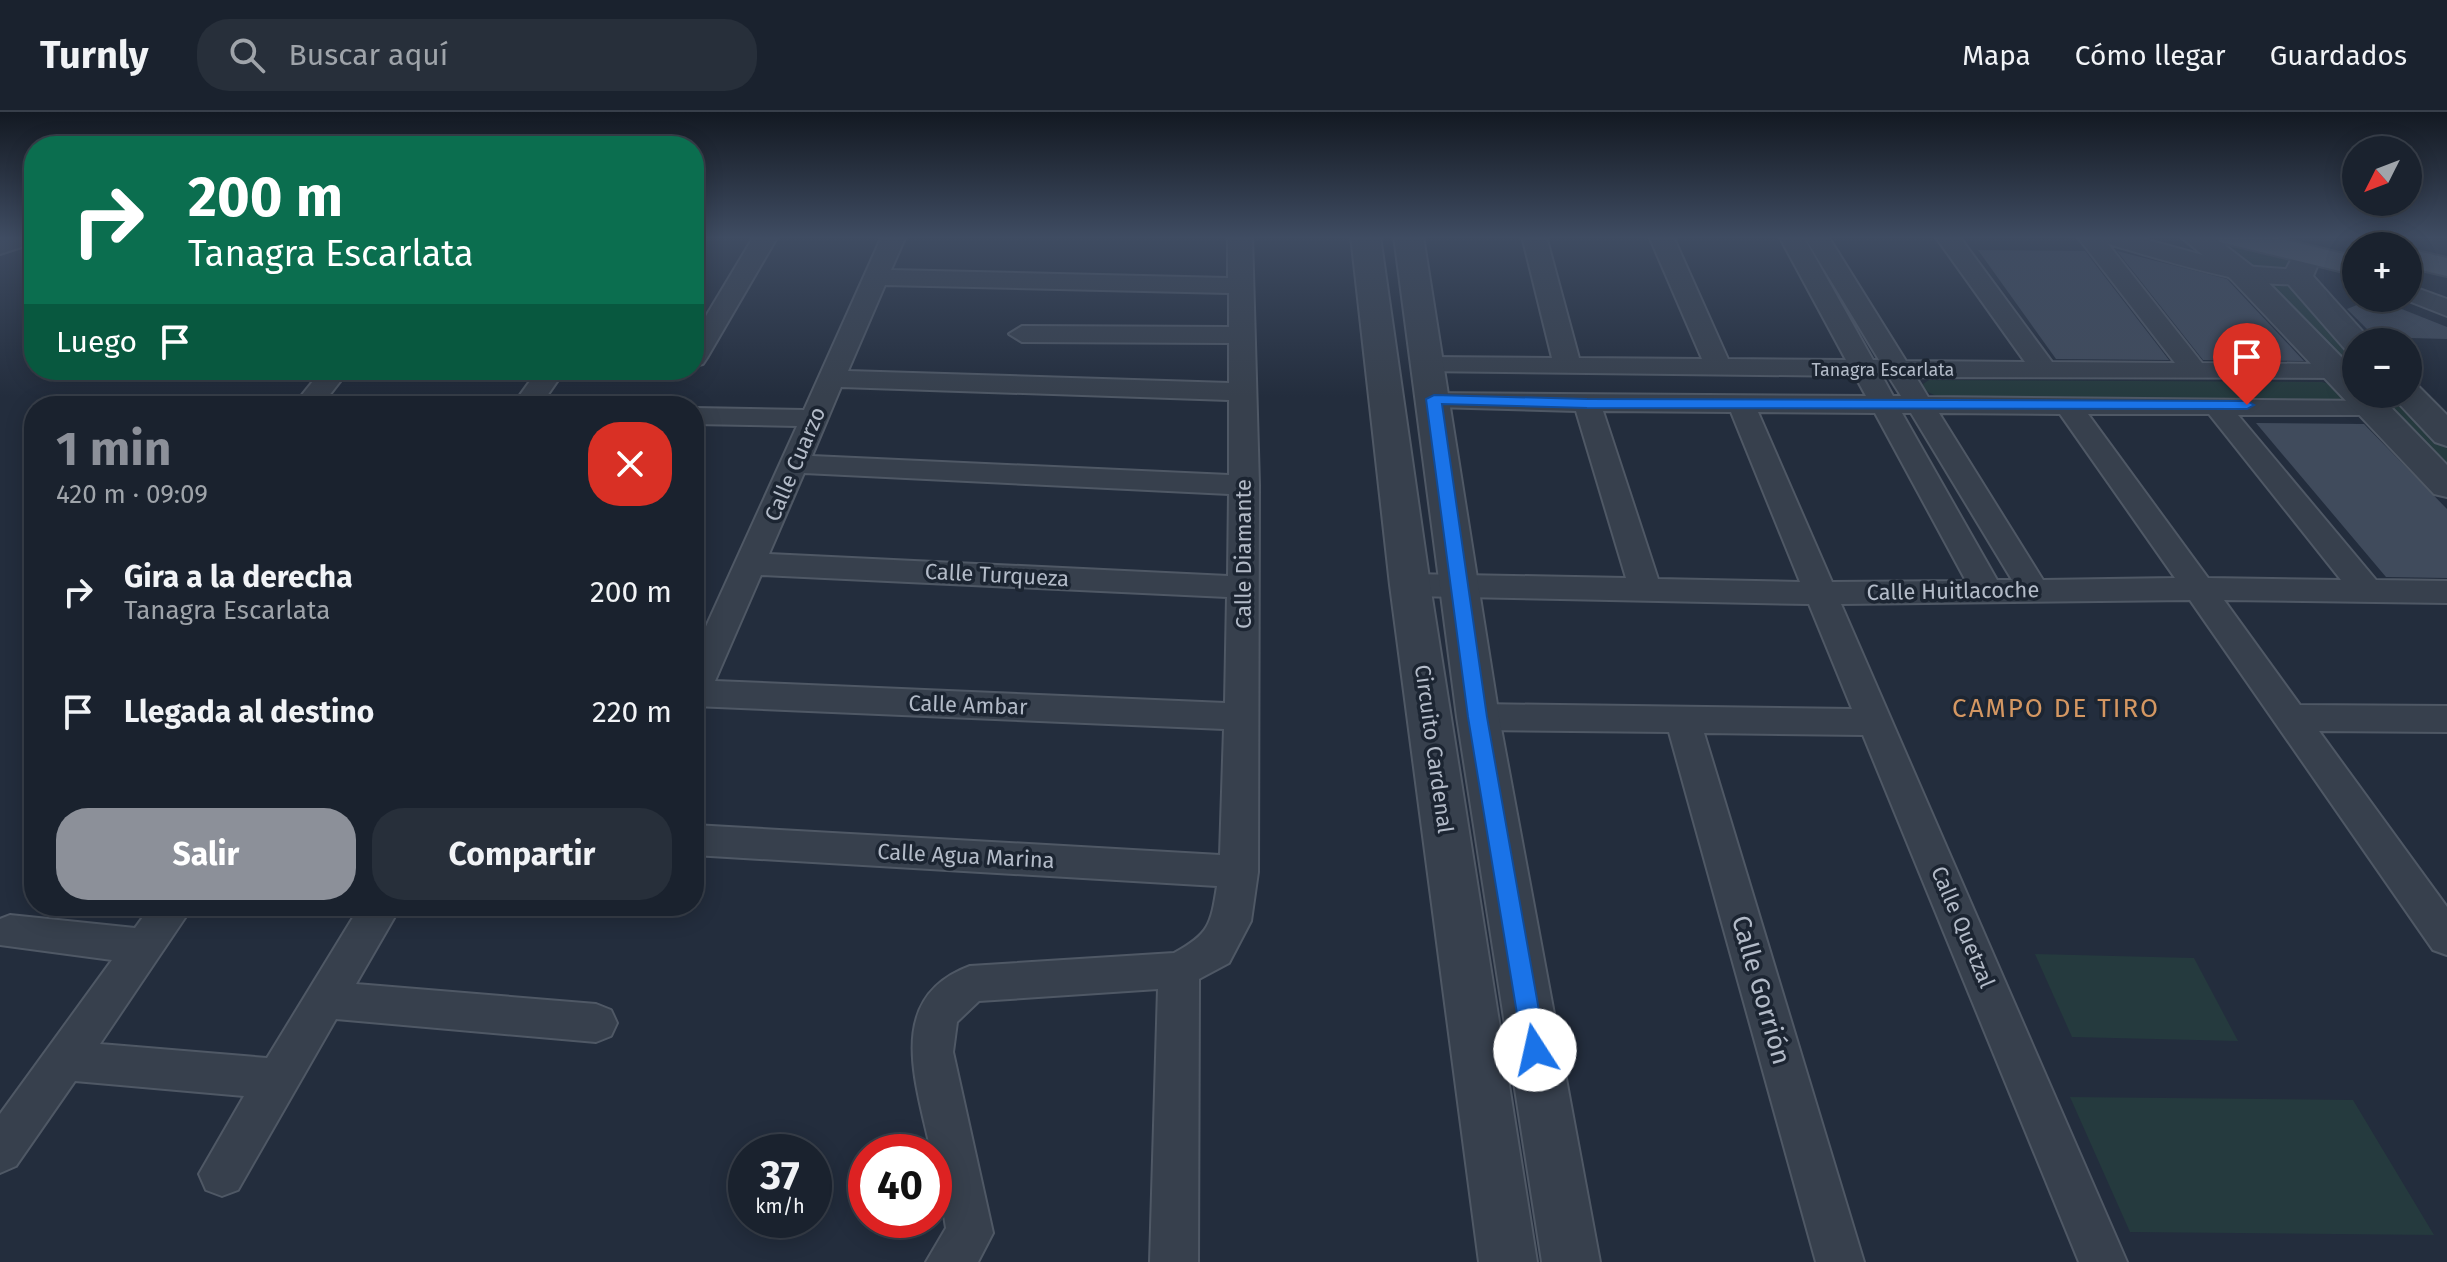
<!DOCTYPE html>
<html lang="es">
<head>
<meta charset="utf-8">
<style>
	:root { --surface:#1a222e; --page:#272f3a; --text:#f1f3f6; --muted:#9fa4aa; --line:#383f4a; --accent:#8c9099 }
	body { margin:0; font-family:"Fira Sans",sans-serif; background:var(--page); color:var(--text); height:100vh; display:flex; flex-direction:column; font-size:30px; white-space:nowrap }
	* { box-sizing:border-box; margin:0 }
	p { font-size:26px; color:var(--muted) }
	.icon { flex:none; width:44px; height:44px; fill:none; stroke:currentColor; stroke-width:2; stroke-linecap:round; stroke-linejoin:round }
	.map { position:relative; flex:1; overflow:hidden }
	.drawer { position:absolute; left:24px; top:284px; width:680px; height:520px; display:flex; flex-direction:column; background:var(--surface); border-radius:32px; box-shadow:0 4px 20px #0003,0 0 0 2px var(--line) }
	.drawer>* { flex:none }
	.banner { position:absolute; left:24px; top:24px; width:680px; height:244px; border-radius:32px; box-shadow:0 4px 20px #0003,0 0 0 2px var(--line); background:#0b6e4f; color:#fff; overflow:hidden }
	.needle { width:52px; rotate:228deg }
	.fabs { position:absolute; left:2342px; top:24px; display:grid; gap:16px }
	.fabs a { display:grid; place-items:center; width:80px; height:80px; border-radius:50%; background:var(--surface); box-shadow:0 4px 20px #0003,0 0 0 2px var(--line); font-size:40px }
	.speed { position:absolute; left:728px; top:1022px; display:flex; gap:16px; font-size:40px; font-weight:700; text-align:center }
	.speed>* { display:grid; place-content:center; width:104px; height:104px; border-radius:50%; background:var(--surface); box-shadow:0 4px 20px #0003,0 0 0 2px var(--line); line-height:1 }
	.speed small { font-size:20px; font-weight:400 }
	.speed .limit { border:12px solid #d22; background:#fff; color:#111 }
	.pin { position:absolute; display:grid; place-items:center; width:68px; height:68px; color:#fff; margin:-82px -34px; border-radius:50% 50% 50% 0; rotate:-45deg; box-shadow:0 0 8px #0007 }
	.pin .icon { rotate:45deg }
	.me { position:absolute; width:88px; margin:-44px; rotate:350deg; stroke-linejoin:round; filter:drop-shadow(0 0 6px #0008) }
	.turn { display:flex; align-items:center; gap:28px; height:168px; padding:0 32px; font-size:36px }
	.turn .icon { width:104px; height:104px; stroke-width:2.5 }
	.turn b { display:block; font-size:56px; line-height:68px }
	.then { display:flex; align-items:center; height:76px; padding:0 32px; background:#0003; gap:16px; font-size:30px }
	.round { display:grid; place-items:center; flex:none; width:84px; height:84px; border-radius:32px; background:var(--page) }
	.headline { display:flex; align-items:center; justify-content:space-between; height:136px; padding:0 32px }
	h1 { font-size:48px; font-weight:700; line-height:60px; color:var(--accent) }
	.primary-button { display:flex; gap:16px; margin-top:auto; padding:16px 32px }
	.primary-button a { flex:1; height:92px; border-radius:32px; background:var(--accent); color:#fff; font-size:32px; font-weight:700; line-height:92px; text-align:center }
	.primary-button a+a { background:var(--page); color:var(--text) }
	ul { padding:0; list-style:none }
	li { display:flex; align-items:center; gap:24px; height:120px; padding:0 32px }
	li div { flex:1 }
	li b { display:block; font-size:30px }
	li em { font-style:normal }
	header { display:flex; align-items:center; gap:48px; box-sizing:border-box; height:112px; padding:0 40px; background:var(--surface); border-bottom:2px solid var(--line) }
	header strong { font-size:38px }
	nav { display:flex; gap:44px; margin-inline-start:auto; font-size:28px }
	.search { width:560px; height:72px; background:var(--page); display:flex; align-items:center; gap:20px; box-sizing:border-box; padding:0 28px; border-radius:32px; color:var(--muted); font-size:30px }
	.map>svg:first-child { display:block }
	.green { fill:#253a3e }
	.building { fill:#404b5c }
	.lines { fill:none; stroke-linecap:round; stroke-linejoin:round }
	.minor-casing { stroke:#4f5865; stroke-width:4 }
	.tertiary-casing { stroke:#4f5865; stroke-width:4 }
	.primary-casing { stroke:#404956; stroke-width:4 }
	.minor { fill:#37404d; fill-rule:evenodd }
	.tertiary { fill:#37404d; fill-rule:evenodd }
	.primary { fill:#555f6d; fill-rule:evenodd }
	.route { fill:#1a73e8; stroke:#114b97; stroke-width:2 }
	.labels { text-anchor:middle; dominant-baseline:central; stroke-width:7; stroke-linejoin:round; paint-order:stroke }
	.far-street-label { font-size:18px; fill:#b3bbc8; stroke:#1c2532 }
	.street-label { font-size:22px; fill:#b3bbc8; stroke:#1c2532 }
	.quarter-label { font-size:26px; letter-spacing:2px; fill:#d49762; stroke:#1c2532 }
	.near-street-label { font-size:26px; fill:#b3bbc8; stroke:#1c2532 }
</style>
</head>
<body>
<header>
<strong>Turnly</strong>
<div class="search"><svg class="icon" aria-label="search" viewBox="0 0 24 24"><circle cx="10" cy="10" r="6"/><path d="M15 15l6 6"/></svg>Buscar aquí</div>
<nav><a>Mapa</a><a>Cómo llegar</a><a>Guardados</a></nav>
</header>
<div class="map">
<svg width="2447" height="1150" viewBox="0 0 2447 1150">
	<rect width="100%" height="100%" fill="#232d3d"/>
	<g class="green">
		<polygon points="2201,125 2315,151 2287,171 2356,244 2356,266"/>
		<polygon points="1929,268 2322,270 2333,273 2344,285 2339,288 1942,287 1924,278 1923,272"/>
		<polygon points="2372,282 2393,282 2447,337 2447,360"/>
		<polygon points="2035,842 2194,846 2238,929 2072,925"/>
		<polygon points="2070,985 2353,988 2434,1123 2130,1120"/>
	</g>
	<g class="building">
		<polygon points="1978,138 2085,139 2169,248 2056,247"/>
		<polygon points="2117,139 2227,167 2304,249 2203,248"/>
		<polygon points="2374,186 2447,215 2447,227 2375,225 2347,197"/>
		<polygon points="2256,311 2364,312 2447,397 2447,466 2386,465"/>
	</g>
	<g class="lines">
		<defs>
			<g id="minor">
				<polygon points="7,124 34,124 34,131 0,142 0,127"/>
				<polygon points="754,124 778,124 707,246 703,252 694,254 694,224"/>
				<path d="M 882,124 L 906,124 L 891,158 L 1228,166 L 1228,124 L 1252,124 L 1259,373 L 1258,760 L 1251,809 L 1229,851 L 1199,867 L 1198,1150 L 1150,1150 L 1158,877 L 979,889 L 957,910 L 953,940 L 993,1121 L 978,1150 L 926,1150 L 946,1116 L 934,1040 L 931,1040 C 917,972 883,886 970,854 L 1174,841 C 1209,822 1211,813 1217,774 L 694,743 L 694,713 L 1220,743 L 1224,617 L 694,594 L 694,541 L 797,314 L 694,312 L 694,296 L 804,298 ZM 885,173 L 1229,181 L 1229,215 L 1022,214 L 1009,222 L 1022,230 L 1229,231 L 1229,271 L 848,259 ZM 841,275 L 1229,288 L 1229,363 L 812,344 ZM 804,361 L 1229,382 L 1228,464 L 769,442 ZM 761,463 L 1227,485 L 1225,591 L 715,569 Z"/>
				<path d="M 1522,124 L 1546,124 L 1579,246 L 1702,247 L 1649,124 L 1673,124 L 1728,247 L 1846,248 L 1779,124 L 1803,124 L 1873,248 L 1879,248 L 1804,124 L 1828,124 L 1906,249 L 2025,250 L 1935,124 L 1959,124 L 2052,250 L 2175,251 L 2077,124 L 2133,124 L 2243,154 L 2297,158 L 2309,165 C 2291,191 2138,140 2108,132 L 2202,251 L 2337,252 L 2346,254 L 2350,260 L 2346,266 L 1916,265 L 1928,285 L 2381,289 L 2385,295 L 2381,301 L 2371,303 L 2238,303 L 2376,468 L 2447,469 L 2447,491 L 2224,488 L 2300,593 L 2447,594 L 2447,620 L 2319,619 L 2447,795 L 2447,843 L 2433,838 L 2190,488 L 1841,492 L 2127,1150 L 2079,1150 L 1863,623 L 1704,621 L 1864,1150 L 1816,1150 L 1669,620 L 1478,618 L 1466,614 L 1461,605 L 1466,596 L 1478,592 L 1852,597 L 1809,492 L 1410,484 L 1399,481 L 1394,473 L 1399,465 L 1410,462 L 1626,466 L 1576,299 L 1434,295 L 1424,293 L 1420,287 L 1424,281 L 1866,284 L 1855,264 L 1420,259 L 1416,253 L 1420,247 L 1429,245 L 1552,246 ZM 1882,264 L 1889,265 L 1901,284 L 1893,284 ZM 1603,299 L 1731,300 L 1800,470 L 1658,467 ZM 1758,300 L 1875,301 L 1966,469 L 1832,470 ZM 1902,301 L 1911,301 L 2012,468 L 1997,468 ZM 1939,301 L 2060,302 L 2175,466 L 2043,468 ZM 2088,302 L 2209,302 L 2341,468 L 2208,466 Z"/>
				<polygon points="2408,173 2447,187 2447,204 2401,186 2408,186"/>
				<polygon points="322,258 349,258 321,294 293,294"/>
				<polygon points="538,258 565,258 540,294 512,294"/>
				<polygon points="151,794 193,794 100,932 267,946 360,794 401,794 356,872 596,892 611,898 617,911 611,924 596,930 336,907 238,1078 222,1084 206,1078 199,1062 244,984 75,969 16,1054 0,1061 0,1002 112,848 0,833 0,807 10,803 135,816"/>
			</g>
			<g id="tertiary">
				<polygon points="1351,124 1380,124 1430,473 1537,1150 1479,1150 1390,473"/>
				<polygon points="1394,124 1423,124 1499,605 1600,1150 1542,1150 1457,605"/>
				<polygon points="2180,124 2213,124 2253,155 2356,260 2356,282 2378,282 2447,353 2447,385 2434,382 2231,167"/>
				<polygon points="2307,134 2317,137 2322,143 2313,164 2372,230 2356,230 2356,240 2345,237 2282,165 2297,137"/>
				<polygon points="2408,272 2419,275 2447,303 2447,334 2435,330 2390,282 2408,282"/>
			</g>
			<g id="primary">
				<polygon points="2216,124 2270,124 2356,145 2356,163 2220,130"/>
				<polygon points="2408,137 2447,146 2447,164 2408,155"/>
			</g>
		</defs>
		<use href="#minor" class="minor-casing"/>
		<use href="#tertiary" class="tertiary-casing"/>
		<use href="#primary" class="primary-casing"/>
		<use href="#minor" class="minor"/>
		<use href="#tertiary" class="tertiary"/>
		<use href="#primary" class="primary"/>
	</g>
	<linearGradient id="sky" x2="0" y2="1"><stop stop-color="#131922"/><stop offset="0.44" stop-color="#3f4c62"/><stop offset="1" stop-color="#3f4c62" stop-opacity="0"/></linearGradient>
	<rect width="2447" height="285" fill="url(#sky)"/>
	<polygon class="route" points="1434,283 1587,287 2247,289 2254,293 2247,297 1587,296 1442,292 1487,605 1546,938 1543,945 1535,948 1527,945 1523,938 1468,605 1426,287"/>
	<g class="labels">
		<g class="far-street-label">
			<text x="1883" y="258">Tanagra Escarlata</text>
		</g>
		<g class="street-label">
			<text transform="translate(795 352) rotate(-67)">Calle Cuarzo</text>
			<text transform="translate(1243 442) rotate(-90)">Calle Diamante</text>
			<text transform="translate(997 463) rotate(3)">Calle Turqueza</text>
			<text transform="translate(1953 479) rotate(-1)">Calle Huitlacoche</text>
			<text transform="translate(968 593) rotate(2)">Calle Ambar</text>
			<text transform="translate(1434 637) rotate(82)">Circuito Cardenal</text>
			<text transform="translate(966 744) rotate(3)">Calle Agua Marina</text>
			<text transform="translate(1963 815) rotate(67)">Calle Quetzal</text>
		</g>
		<g class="quarter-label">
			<text x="2056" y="596">CAMPO DE TIRO</text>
		</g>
		<g class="near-street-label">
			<text transform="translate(1761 878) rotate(74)">Calle Gorrión</text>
		</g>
	</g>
</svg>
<div class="fabs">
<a><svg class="needle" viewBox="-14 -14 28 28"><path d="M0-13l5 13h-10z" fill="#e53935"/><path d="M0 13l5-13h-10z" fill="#9fa4aa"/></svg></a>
<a>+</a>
<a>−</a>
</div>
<div class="speed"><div>37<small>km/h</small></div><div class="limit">40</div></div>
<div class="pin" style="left:2247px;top:293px;background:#d93025"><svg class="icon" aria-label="arrive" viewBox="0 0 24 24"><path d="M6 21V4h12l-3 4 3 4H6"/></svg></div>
<svg class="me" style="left:1535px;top:938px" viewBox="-20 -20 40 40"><circle r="19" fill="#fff"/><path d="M0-13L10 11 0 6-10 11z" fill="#1a73e8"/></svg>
<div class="banner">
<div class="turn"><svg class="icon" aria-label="right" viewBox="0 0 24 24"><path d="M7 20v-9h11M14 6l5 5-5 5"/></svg><div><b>200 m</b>Tanagra Escarlata</div></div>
<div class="then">Luego<svg class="icon" aria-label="arrive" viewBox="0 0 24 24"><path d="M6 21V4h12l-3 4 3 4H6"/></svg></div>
</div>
<section class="drawer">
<div class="headline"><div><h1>1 min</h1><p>420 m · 09:09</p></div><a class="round" style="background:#d93025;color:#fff"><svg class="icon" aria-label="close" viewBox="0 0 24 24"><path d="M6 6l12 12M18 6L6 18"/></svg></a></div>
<ul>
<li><svg class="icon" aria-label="right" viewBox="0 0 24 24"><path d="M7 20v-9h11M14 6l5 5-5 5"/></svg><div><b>Gira a la derecha</b><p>Tanagra Escarlata</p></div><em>200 m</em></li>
<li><svg class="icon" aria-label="arrive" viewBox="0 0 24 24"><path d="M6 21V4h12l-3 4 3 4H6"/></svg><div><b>Llegada al destino</b></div><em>220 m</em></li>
</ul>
<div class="primary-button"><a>Salir</a><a>Compartir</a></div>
</section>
</div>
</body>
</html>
